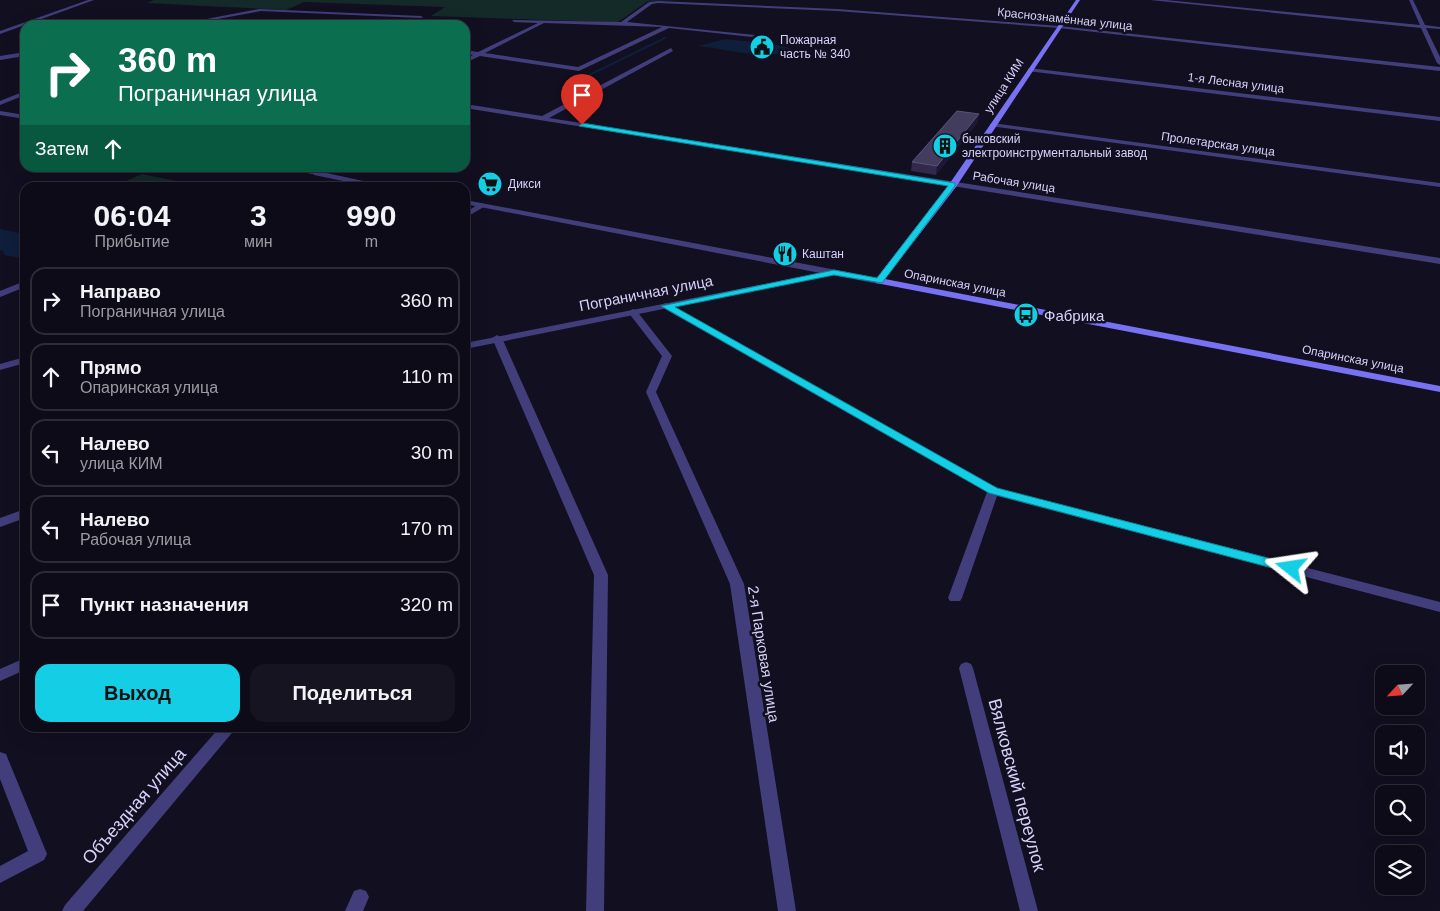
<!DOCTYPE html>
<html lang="ru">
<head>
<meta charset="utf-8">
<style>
	:root { --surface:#0e0b18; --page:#171421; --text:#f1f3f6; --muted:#9b9ba2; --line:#2e2b37; --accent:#14cee5 }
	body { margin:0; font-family:Arial,sans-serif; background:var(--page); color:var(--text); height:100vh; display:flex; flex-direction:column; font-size:19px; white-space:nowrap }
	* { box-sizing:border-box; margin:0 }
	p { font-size:16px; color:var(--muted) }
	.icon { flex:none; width:28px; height:28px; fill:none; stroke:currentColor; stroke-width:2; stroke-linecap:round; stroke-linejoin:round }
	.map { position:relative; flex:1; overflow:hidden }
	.side { position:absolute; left:20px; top:182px; width:450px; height:550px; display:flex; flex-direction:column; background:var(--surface); border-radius:15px; box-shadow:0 5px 20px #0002,0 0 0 1px var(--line) }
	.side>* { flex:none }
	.hud { position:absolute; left:20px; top:20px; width:450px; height:152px; border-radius:15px; box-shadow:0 5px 20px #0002,0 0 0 1px var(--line); background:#0b6e4f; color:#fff; overflow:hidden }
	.needle { width:32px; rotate:244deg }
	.tools { position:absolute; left:1375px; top:665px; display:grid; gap:10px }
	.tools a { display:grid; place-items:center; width:50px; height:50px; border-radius:10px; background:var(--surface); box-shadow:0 5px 20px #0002,0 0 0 1px var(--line); font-size:25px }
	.pin { position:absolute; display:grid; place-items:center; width:42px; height:42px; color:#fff; margin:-51px -21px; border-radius:50% 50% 50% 0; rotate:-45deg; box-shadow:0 0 5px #0007 }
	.pin .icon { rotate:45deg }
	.me { position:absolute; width:55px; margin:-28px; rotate:285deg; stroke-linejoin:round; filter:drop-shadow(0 0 4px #0008) }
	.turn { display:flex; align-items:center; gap:18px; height:105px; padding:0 15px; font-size:22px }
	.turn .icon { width:65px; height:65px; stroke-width:2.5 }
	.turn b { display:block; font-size:35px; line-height:42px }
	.then { display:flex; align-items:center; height:48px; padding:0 15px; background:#0003; gap:10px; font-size:19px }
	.eta { display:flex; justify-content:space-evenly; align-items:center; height:85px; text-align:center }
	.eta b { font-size:30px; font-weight:700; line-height:35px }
	.primary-button { display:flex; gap:10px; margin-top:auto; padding:10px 15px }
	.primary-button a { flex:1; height:58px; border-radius:15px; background:var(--accent); color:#111; font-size:20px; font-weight:700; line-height:58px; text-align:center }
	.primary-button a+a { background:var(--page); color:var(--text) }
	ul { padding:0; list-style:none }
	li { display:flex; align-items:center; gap:15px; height:68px; margin:0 10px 8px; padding:0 5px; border:2px solid var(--line); border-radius:15px }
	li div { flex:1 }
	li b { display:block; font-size:19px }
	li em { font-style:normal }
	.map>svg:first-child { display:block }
	.green { fill:#132a29 }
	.water { fill:#0e1e3b }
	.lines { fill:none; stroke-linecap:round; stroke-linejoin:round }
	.stream-far1 { stroke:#0e1e3b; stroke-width:2 }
	.stream { stroke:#0e1e3b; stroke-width:2.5 }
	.minor { fill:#413e7b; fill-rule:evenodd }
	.tertiary { fill:#413e7b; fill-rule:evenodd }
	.secondary { fill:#7672f2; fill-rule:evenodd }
	.wall { fill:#312a4c }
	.shaded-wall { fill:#1d1733 }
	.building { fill:#423c5f; stroke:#5a5377 }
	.route { fill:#14cee5; stroke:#0d8695 }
	.labels { text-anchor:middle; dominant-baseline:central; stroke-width:5; stroke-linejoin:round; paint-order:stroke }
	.far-street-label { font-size:12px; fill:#d7d2fb; stroke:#120f20 }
	.far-poi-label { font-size:12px; fill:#d7d2fb; stroke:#120f20; text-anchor:start }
	.street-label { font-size:15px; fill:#d7d2fb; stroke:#120f20 }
	.poi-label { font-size:15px; fill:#d7d2fb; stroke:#120f20; text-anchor:start }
	.near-street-label { font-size:18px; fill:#d7d2fb; stroke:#120f20 }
</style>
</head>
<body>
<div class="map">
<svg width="1440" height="911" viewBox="0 0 1440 911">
	<rect width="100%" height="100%" fill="#120f20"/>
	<g class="green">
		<polygon points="154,0 683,0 648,1 618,22 605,22 431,16 445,7 304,2 286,10 147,3"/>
		<polygon points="142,174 176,181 161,188 124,182"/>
	</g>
	<g class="water">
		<path d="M 725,39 L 774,44 L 793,49 C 772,62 726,49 698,46 Z"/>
		<polygon points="0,229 25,234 25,259 4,255 3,251 0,250"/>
	</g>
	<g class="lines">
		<polyline class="stream-far1" points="579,80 665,38"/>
		<polyline class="stream" points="572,83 582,78"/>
		<g class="minor">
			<polygon points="88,0 94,0 0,34 0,31"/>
			<polygon points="1150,0 1166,0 1420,25 1409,0 1413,0 1425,25 1440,27 1440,29 1426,28 1440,57 1440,65 1437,63 1421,28"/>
			<path d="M 658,1 L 837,9 L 1059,26 L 1440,67 L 1440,71 L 1059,28 L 837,11 L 658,3 L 652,4 L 627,22 L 755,35 L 752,37 L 669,28 L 579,71 L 480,56 L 465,63 L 465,59 L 473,55 L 465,54 L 465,50 L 478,52 L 538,23 L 514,22 L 512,20 L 621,22 L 649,2 ZM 544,23 L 662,27 L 578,67 L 485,53 Z"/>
			<polygon points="259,9 421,16 423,17 421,18 261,11 185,25 175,25"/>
			<polygon points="671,48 673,51 549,118 1440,258 1440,264 465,108 465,104 542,116"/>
			<polygon points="25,52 25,56 0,60 0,56"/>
			<polygon points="1029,68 1440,117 1440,121 1027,71"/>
			<polygon points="25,91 25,95 0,105 0,101"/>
			<polygon points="0,111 25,115 25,119 0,115"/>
			<polygon points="992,123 1440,183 1440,187 990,126 990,124"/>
			<polygon points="282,168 295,168 321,173 317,175"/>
			<polygon points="480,203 487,205 465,218 465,213"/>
			<polygon points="25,281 25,287 0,297 0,291"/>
			<polygon points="666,303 997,488 1440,602 1440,612 997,496 962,598 960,601 950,601 948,598 987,492 663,308 663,304"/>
			<polygon points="633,309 636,310 672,356 656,392 744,584 796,911 778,911 730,584 646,392 662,356 628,312"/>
			<polygon points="497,335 502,338 608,575 604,911 586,911 594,575 492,338"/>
			<polygon points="25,357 25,363 0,370 0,364"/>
			<polygon points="25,658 25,670 0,681 0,669"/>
			<polygon points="966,662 971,664 973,668 1038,911 1020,911 959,668 961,664"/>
			<polygon points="219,728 236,728 83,911 62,911 65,905"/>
			<polygon points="0,752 6,754 8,759 47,854 44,860 0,883 0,866 28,851 0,779"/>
			<polygon points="360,889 366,891 369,897 363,911 345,911 354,891"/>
		</g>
		<g class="tertiary">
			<polygon points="314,171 317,171 396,188 377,188 314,175"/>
			<polygon points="465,200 879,278 884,281 879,284 832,275 465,349 465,343 820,273 465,204"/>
			<polygon points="25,509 25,518 0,527 0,518"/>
		</g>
		<polygon class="secondary" points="1076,0 1080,0 956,187 885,279 1440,386 1440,392 876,283 876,279 950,183"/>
	</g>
	<polygon class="wall" points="978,122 936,175 911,171 912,162"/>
	<polygon class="shaded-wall" points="979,114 978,122 936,175 937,166"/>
	<polygon class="building" points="957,111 979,114 937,166 912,162"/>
	<polygon class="route" points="582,123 955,183 955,186 882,283 834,275 675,307 997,488 1291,564 1298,568 1296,571 1291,573 989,493 661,306 834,270 877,278 948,186 579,126"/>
	<defs>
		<symbol id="civic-disc" viewBox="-11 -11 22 22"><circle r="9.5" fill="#14cee5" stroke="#120f20"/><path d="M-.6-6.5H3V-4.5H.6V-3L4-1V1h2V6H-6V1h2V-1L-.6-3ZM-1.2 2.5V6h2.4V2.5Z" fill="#111"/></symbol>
		<symbol id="building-disc" viewBox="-11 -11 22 22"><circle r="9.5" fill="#14cee5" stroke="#120f20"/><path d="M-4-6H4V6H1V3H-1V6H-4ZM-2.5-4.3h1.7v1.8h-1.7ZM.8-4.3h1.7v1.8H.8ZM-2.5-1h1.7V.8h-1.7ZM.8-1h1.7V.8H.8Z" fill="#111"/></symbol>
		<symbol id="supermarket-disc" viewBox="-11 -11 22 22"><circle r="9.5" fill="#14cee5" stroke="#120f20"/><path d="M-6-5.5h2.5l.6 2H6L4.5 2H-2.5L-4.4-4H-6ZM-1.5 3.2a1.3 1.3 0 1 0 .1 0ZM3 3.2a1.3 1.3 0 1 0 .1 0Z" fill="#111"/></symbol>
		<symbol id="restaurant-disc" viewBox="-11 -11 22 22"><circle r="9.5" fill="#14cee5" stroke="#120f20"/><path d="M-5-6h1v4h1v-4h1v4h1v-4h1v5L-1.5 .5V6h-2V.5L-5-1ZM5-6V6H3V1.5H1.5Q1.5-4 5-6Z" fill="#111"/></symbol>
		<symbol id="bus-disc" viewBox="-11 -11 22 22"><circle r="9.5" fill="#14cee5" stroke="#120f20"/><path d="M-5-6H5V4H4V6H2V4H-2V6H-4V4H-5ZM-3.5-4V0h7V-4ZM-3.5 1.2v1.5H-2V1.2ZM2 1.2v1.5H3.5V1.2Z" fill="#111"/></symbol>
	</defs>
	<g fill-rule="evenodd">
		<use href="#civic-disc" x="748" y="33" width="28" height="28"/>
		<use href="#building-disc" x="931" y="132" width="28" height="28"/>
		<use href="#supermarket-disc" x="476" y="170" width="28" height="28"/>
		<use href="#restaurant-disc" x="771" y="240" width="28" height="28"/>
		<use href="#bus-disc" x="1012" y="301" width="28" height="28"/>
	</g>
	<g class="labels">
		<g class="far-street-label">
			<text transform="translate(1065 19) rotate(6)">Краснознамённая улица</text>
			<text transform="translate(1236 83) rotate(7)">1-я Лесная улица</text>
			<text transform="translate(1004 86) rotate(-57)">улица КИМ</text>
			<text transform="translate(1218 144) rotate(8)">Пролетарская улица</text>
			<text transform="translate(1014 182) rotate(9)">Рабочая улица</text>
			<text transform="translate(955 283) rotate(11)">Опаринская улица</text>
			<text transform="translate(1353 359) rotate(11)">Опаринская улица</text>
		</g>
		<g class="far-poi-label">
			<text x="780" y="40">Пожарная<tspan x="780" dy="14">часть № 340</tspan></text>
			<text x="962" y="139">быковский<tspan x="962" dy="14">электроинструментальный завод</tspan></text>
			<text x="508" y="184">Дикси</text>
			<text x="802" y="254">Каштан</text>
		</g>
		<g class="street-label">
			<text transform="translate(646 293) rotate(-11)">Пограничная улица</text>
			<text transform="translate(764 654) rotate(81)">2-я Парковая улица</text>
		</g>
		<g class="poi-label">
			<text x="1044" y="315">Фабрика</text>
		</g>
		<g class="near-street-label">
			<text transform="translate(1017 785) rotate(75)">Вялковский переулок</text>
			<text transform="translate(134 806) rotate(-49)">Объездная улица</text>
		</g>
	</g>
</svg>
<div class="tools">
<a><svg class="needle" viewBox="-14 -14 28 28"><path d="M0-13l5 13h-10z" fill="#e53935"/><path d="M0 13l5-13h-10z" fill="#9b9ba2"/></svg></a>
<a><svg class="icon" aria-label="sound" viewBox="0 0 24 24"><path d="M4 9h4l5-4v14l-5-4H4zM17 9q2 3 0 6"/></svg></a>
<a><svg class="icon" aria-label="search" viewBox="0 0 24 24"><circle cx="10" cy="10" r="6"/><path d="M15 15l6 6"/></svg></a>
<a><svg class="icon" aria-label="layers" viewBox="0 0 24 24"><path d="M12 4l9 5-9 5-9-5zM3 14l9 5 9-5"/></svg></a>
</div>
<div class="pin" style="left:582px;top:125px;background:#d93025"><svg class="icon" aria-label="arrive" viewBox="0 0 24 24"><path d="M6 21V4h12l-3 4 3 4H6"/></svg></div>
<svg class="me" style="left:1291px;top:568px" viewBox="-20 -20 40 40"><path d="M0-17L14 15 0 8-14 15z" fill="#14cee5" stroke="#fff" stroke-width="4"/></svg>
<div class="hud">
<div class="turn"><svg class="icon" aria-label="right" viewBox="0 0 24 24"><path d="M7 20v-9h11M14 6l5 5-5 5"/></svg><div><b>360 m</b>Пограничная улица</div></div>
<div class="then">Затем<svg class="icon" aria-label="ahead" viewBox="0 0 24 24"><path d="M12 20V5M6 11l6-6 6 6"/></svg></div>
</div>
<section class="side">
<div class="eta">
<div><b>06:04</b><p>Прибытие</p></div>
<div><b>3</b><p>мин</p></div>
<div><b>990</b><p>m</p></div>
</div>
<ul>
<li><svg class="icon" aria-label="right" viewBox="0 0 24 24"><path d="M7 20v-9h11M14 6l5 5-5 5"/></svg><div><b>Направо</b><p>Пограничная улица</p></div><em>360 m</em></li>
<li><svg class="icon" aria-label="ahead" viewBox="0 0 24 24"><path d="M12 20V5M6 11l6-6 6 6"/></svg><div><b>Прямо</b><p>Опаринская улица</p></div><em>110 m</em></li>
<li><svg class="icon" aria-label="left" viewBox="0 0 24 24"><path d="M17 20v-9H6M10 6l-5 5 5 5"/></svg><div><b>Налево</b><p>улица КИМ</p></div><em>30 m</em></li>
<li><svg class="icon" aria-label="left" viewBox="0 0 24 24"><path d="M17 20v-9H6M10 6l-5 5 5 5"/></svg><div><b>Налево</b><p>Рабочая улица</p></div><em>170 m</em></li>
<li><svg class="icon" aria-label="arrive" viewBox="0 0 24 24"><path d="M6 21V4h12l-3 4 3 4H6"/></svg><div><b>Пункт назначения</b></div><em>320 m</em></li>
</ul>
<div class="primary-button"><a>Выход</a><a>Поделиться</a></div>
</section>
</div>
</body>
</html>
